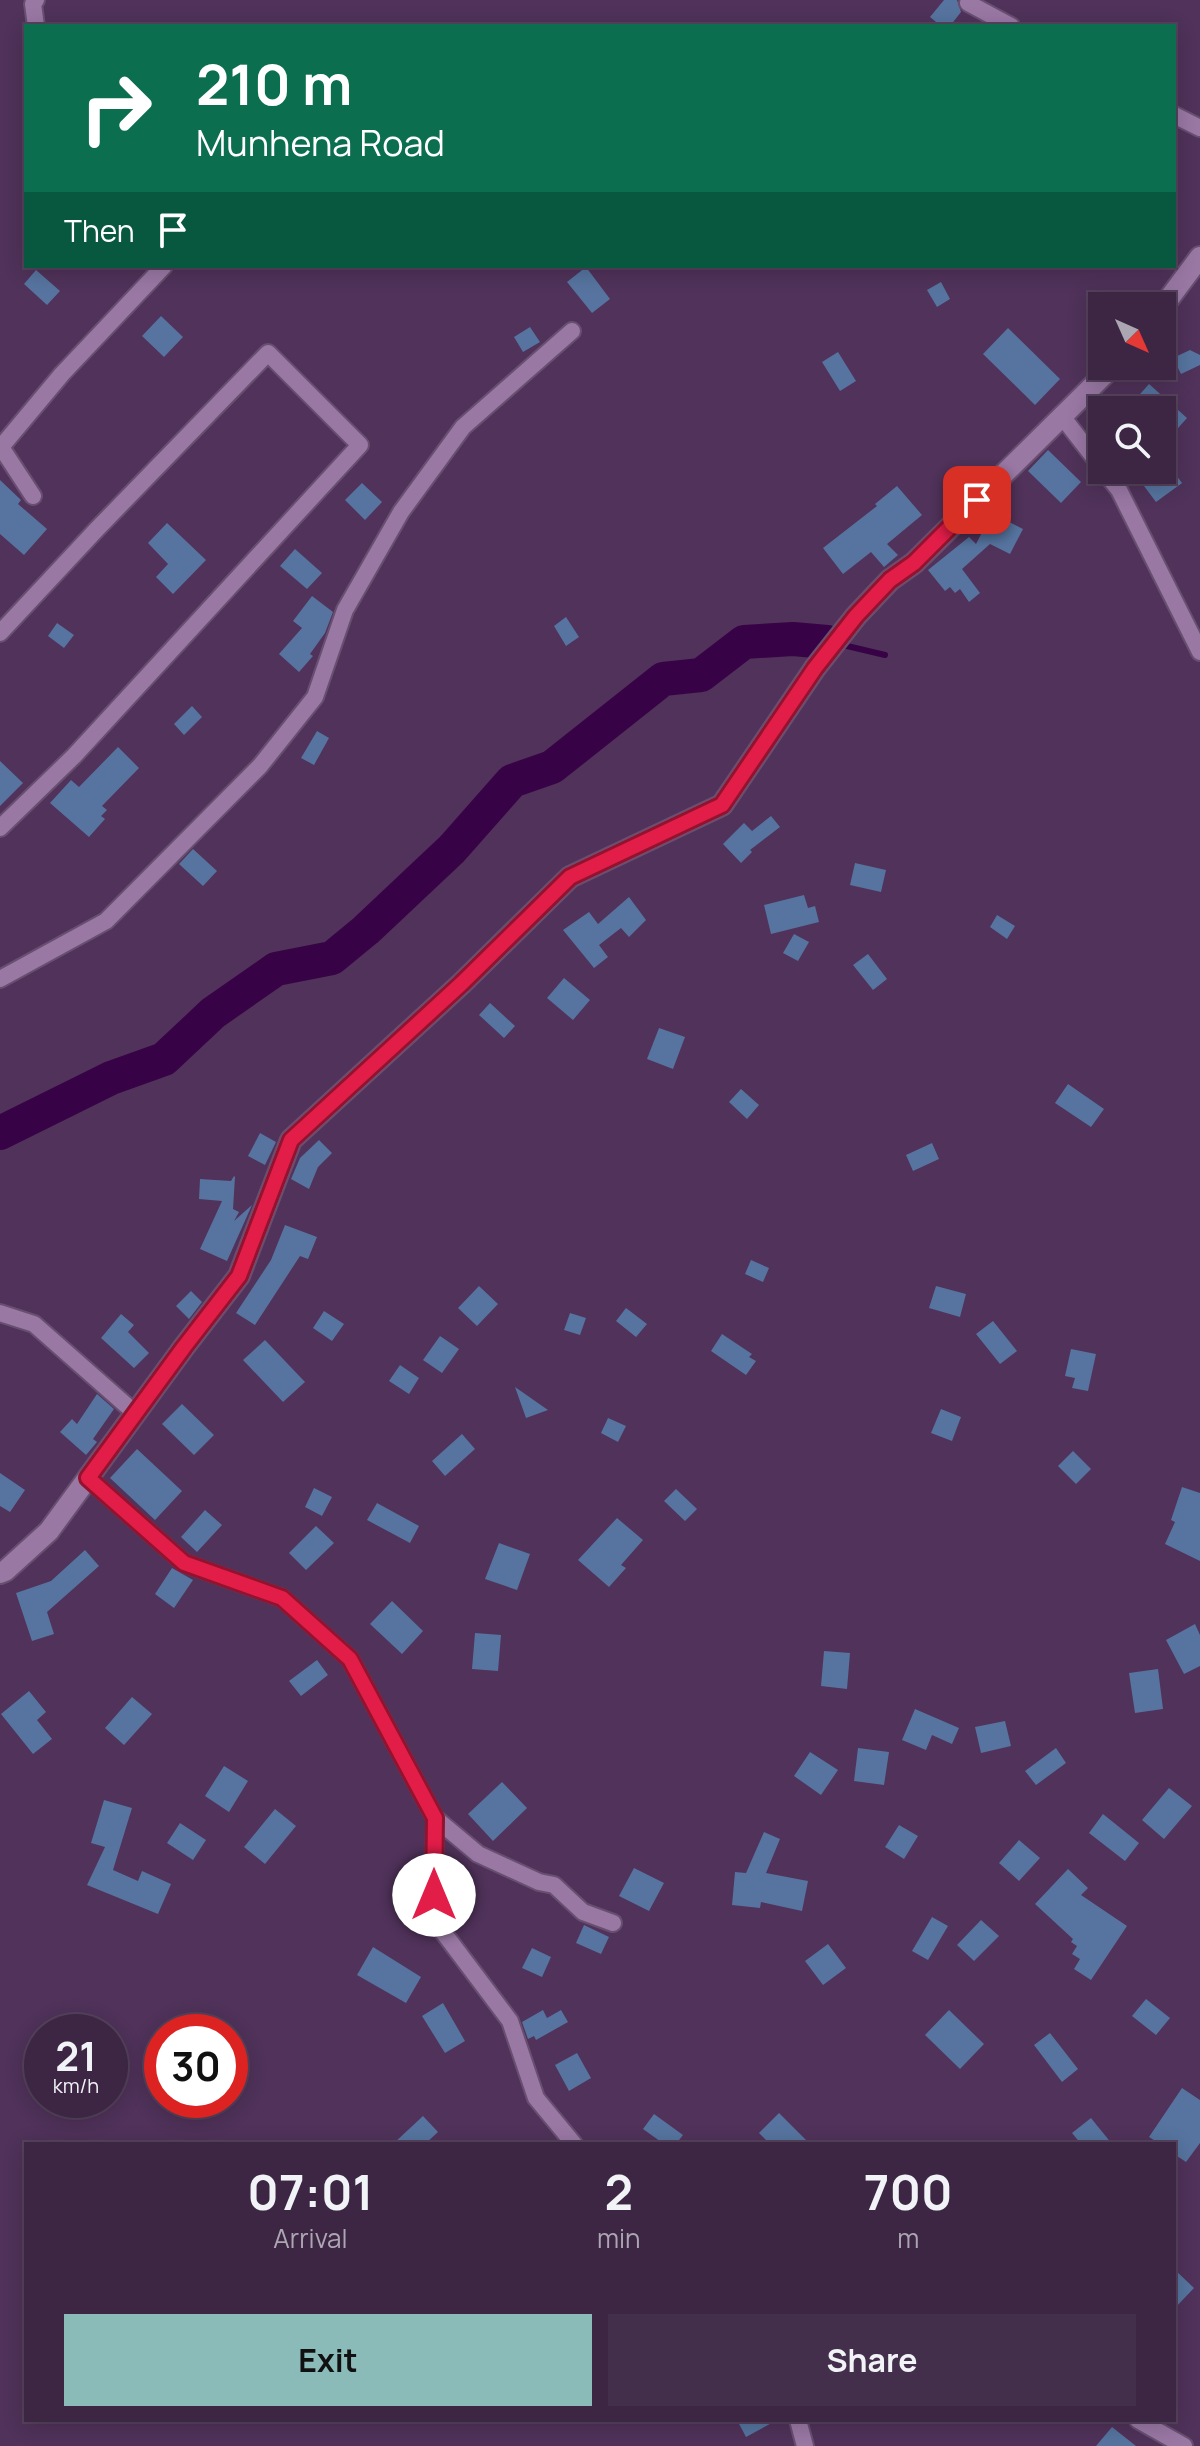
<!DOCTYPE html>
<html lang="en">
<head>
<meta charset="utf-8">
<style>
	:root { --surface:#3c2644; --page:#432e4b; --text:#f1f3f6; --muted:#aca5b2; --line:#55435d; --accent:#8bbbb9 }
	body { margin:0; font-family:Manrope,sans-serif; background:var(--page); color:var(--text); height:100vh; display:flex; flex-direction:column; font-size:30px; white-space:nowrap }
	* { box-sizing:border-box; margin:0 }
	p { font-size:26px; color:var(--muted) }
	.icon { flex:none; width:44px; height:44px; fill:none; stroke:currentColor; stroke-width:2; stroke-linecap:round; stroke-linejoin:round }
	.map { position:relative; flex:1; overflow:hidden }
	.drawer { position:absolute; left:24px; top:2142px; width:1152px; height:280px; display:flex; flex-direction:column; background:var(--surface); border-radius:0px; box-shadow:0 4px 20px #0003,0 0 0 2px var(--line) }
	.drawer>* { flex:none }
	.guide { position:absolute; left:24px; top:24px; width:1152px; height:244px; border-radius:0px; box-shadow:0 4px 20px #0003,0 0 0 2px var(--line); background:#0b6e4f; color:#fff; overflow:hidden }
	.needle { width:52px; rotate:135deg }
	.controls { position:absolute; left:1088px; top:292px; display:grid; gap:16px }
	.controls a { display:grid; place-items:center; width:88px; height:88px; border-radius:0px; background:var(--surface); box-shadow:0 4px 20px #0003,0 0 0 2px var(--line); font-size:40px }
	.speed { position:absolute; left:24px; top:2014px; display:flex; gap:16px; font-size:40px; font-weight:700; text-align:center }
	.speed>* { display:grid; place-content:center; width:104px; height:104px; border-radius:50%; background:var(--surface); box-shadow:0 4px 20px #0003,0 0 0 2px var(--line); line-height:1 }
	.speed small { font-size:20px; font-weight:400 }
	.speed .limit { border:12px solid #d22; background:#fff; color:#111 }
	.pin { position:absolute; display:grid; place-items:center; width:68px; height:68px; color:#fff; margin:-34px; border-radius:16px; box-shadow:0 4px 12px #0006 }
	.me { position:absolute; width:88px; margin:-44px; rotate:0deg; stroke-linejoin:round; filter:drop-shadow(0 0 6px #0008) }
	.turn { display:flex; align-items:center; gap:28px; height:168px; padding:0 40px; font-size:36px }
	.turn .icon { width:104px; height:104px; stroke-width:2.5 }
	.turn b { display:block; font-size:56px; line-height:68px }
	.then { display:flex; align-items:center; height:76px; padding:0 40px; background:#0003; gap:16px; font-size:30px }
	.eta { display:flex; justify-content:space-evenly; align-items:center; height:136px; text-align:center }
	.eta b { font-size:48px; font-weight:700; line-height:56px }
	.button { display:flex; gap:16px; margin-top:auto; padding:16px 40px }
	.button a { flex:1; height:92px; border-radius:0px; background:var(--accent); color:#111; font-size:32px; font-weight:700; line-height:92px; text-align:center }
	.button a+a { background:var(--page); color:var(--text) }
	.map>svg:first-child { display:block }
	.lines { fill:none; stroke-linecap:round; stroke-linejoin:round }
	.stream { stroke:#380346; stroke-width:6 }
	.river { stroke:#380346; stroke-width:34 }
	.building { fill:#56749f }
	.minor-casing { stroke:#684f70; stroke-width:20 }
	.tertiary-casing { stroke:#684f70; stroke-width:24 }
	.minor { stroke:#9978a4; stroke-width:16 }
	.tertiary { stroke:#9978a4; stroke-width:20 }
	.route-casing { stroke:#92132f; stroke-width:20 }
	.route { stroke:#e11d48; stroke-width:14 }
</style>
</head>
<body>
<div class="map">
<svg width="1200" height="2446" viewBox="0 0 1200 2446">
	<rect width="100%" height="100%" fill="#50325a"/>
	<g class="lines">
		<polyline class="stream" points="843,645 885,655"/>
		<polyline class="river" points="0,1133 111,1078 164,1059 213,1013 276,969 332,958 366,930 452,849 512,781 552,767 663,679 701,675 744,642 793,639 827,642"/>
	</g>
	<g class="building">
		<polygon points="944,0 957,0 961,12 950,26 941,26 930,17"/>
		<polygon points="586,267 610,299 592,313 567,282"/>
		<polygon points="36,270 60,291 47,305 24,284"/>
		<polygon points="941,282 950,299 937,307 927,290"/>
		<polygon points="161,316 183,337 164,357 142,336"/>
		<polygon points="530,327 540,342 523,352 514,337"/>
		<polygon points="1008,328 1060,379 1035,405 983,354"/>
		<polygon points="1190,350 1200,355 1200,365 1181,374 1173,358"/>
		<polygon points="838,352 856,381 840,391 822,362"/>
		<polygon points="1149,384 1187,418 1162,446 1162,410 1126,410"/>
		<polygon points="1048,450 1081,482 1061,503 1028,471"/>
		<polygon points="1167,463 1182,483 1156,502 1141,482 1157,470 1162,470 1162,466"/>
		<polygon points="0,480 21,500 18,504 47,529 24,555 0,534"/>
		<polygon points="362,483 382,502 365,520 345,500"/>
		<polygon points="897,486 922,515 887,544 898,555 884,567 871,552 843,574 823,548 877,506 875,504"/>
		<polygon points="992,513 1023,529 1010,554 990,544 962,569 980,593 969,602 960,589 955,593 950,587 945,591 928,570 969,537 976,544"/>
		<polygon points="167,523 206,560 173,594 156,577 168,564 148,543"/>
		<polygon points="295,549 322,573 307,589 280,566"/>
		<polygon points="312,596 333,612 325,633 310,654 313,656 299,672 279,654 302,628 293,621"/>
		<polygon points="566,617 579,637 566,646 554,626"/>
		<polygon points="57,623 74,635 64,648 48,636"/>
		<polygon points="192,706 202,717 184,735 174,724"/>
		<polygon points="317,731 329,738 314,765 301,758"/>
		<polygon points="118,747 139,768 102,806 107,810 101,816 105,819 89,837 50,803 71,780 79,787"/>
		<polygon points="0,761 23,783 0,806"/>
		<polygon points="771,816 780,827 750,850 752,852 741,863 723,844 744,823 752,831"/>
		<polygon points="193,849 217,871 203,886 179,864"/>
		<polygon points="855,863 886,870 881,892 850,885"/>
		<polygon points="804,895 808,908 815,906 819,922 771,934 764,905"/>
		<polygon points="629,897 646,920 629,937 621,928 599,945 608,957 594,968 563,930 589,912 598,924"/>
		<polygon points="997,915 1015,926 1007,939 990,927"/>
		<polygon points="794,934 809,942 798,961 783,953"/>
		<polygon points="868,954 887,979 873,990 853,965"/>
		<polygon points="564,978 590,1000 573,1020 547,998"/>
		<polygon points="490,1003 515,1026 504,1038 479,1015"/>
		<polygon points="659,1028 685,1037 673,1069 647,1059"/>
		<polygon points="1068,1084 1104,1109 1091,1127 1055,1103"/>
		<polygon points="741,1089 759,1105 747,1119 729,1102"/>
		<polygon points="260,1133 276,1142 265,1165 248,1156"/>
		<polygon points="319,1140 332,1153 318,1167 309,1189 291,1179 300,1158"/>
		<polygon points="932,1143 939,1159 913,1171 906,1155"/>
		<polygon points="234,1176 235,1177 233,1209 239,1212 234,1221 252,1205 227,1261 200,1249 222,1201 199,1199 200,1179 231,1181"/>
		<polygon points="285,1225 317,1237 308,1259 300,1256 255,1325 236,1313 271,1260"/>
		<polygon points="751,1260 769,1268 763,1282 745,1274"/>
		<polygon points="479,1286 498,1304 477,1326 458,1308"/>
		<polygon points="936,1286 966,1294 960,1317 929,1308"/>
		<polygon points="191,1291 202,1302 189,1319 176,1306"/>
		<polygon points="626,1308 647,1324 636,1337 616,1321"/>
		<polygon points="324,1311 344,1324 332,1341 313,1328"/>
		<polygon points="570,1313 586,1318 580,1335 564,1330"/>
		<polygon points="121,1314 134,1325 128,1332 149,1353 134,1368 101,1338"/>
		<polygon points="993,1321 1017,1351 1000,1364 976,1334"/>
		<polygon points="722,1334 752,1354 749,1357 756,1361 746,1375 711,1351"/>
		<polygon points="440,1336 459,1349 442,1373 423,1360"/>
		<polygon points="265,1340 305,1382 283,1402 243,1360"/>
		<polygon points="1071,1349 1096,1354 1088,1391 1072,1388 1075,1378 1065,1376"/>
		<polygon points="400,1365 419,1378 409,1394 389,1381"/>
		<polygon points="515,1387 548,1410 526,1418"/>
		<polygon points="97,1394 114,1409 93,1439 97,1442 86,1455 60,1432 72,1419 77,1424"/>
		<polygon points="182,1404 214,1435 194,1455 162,1424"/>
		<polygon points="941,1409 961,1417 952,1441 931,1433"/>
		<polygon points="608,1418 626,1426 618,1442 601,1433"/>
		<polygon points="462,1434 475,1449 445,1476 432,1461"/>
		<polygon points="137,1449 182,1491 155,1520 110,1478"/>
		<polygon points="1073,1451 1091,1469 1076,1484 1058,1466"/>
		<polygon points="0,1473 25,1490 10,1512 0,1506"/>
		<polygon points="1182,1487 1200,1493 1200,1561 1165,1544 1175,1522 1171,1520"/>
		<polygon points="314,1488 332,1497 322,1516 305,1507"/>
		<polygon points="676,1489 697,1509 685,1521 664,1501"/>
		<polygon points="377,1503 419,1526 410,1543 367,1520"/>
		<polygon points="205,1510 222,1525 197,1552 181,1537"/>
		<polygon points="617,1518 643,1540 621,1565 626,1568 609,1587 578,1560"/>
		<polygon points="316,1526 334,1543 306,1570 289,1553"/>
		<polygon points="499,1543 530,1554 517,1590 485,1579"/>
		<polygon points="85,1550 99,1566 47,1612 54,1634 32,1641 16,1593 51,1581"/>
		<polygon points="172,1568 193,1580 174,1608 155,1594"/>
		<polygon points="392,1601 423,1631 402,1654 370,1624"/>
		<polygon points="1195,1624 1200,1635 1200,1666 1184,1674 1166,1640"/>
		<polygon points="475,1633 501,1635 498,1671 472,1669"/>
		<polygon points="824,1651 850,1653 847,1689 821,1686"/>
		<polygon points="317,1660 328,1675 301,1696 289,1681"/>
		<polygon points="1158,1669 1163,1709 1135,1713 1129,1673"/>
		<polygon points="29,1691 46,1712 37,1720 52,1739 33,1754 1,1714"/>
		<polygon points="132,1697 152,1714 124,1745 105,1728"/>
		<polygon points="915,1709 959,1728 952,1744 932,1735 926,1750 902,1740"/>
		<polygon points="1005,1721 1011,1746 981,1753 975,1727"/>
		<polygon points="858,1748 889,1752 884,1785 854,1781"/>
		<polygon points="1056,1748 1066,1763 1036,1785 1025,1771"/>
		<polygon points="810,1752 838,1770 821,1795 794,1776"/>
		<polygon points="224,1766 248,1781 229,1812 205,1796"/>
		<polygon points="502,1782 527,1808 493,1841 468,1814"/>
		<polygon points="1169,1788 1192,1806 1164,1839 1142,1820"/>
		<polygon points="104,1800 132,1808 113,1870 138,1881 142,1871 171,1884 158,1914 87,1885 105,1847 91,1843"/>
		<polygon points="275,1809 296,1826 265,1864 244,1847"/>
		<polygon points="1103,1814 1139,1843 1125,1861 1089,1833"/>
		<polygon points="180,1823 206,1840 193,1860 167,1843"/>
		<polygon points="899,1825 918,1836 904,1859 885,1847"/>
		<polygon points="764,1832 780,1839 766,1873 808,1881 802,1911 761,1902 760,1908 732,1905 735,1872 746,1873"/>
		<polygon points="1019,1840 1040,1858 1019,1881 999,1863"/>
		<polygon points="634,1868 664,1883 649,1911 619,1896"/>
		<polygon points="1068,1869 1088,1888 1081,1895 1127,1926 1091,1980 1074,1969 1080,1959 1072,1954 1077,1946 1071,1942 1073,1939 1035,1904"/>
		<polygon points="932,1917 948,1926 928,1960 912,1951"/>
		<polygon points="981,1920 999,1936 974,1961 957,1945"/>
		<polygon points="584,1925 609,1937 601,1954 576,1943"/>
		<polygon points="828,1944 846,1968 823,1985 805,1961"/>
		<polygon points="373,1947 421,1977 406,2003 357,1975"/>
		<polygon points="532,1948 551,1957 542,1977 522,1968"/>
		<polygon points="1146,1999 1170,2018 1156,2035 1132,2016"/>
		<polygon points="443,2003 465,2041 445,2053 422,2016"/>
		<polygon points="543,2010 547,2018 561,2010 568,2022 536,2040 534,2036 528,2039 522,2022"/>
		<polygon points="949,2010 984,2044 960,2069 925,2035"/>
		<polygon points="1050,2033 1078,2069 1062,2082 1034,2045"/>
		<polygon points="577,2053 591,2078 569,2091 555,2065"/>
		<polygon points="1182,2088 1200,2100 1200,2143 1186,2162 1174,2154 1174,2144 1160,2144 1149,2137"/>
		<polygon points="779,2113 810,2144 770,2144 759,2133"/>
		<polygon points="654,2114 683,2135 676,2144 664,2144 643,2129"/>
		<polygon points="423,2116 438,2132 425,2144 393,2144"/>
		<polygon points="1091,2118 1112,2144 1081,2144 1072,2133"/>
		<polygon points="1174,2269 1194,2288 1174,2309"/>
		<polygon points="737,2420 777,2420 746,2437"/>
		<polygon points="1112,2427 1136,2446 1096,2446"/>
	</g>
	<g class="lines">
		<defs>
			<g id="minor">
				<polyline points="36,0 33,4 36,26"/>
				<polyline points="968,3 1011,26"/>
				<polyline points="1174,115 1200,128"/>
				<polyline points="1061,415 1102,468"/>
				<polyline points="1103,470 1119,490 1200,652"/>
				<polyline points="33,496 1,447 62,374 164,266"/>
				<polyline points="0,633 97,529 268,353 360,445 74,756 0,828"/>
				<polyline points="0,979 106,921 260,766 315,697 345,610 401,512 463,427 572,331"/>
				<polyline points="0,1313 34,1324 135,1413"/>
				<polyline points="88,1478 184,1563 282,1598 350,1659 435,1818 434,1920 510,2021 536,2098 574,2144"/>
				<polyline points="435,1818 478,1854 539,1882 554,1885 583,1912 613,1923"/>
				<polyline points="798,2420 805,2446"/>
				<polyline points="1138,2420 1184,2446"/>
			</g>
			<g id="tertiary">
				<polyline points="1162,308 1200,257"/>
				<polyline points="0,1573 5,1571 49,1531 184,1347 239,1276 291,1140 461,984 570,877 722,805 815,668 856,616 890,580 914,563 1113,366"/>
			</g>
		</defs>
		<use href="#minor" class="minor-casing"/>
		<use href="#tertiary" class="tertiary-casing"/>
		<use href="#minor" class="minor"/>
		<use href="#tertiary" class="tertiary"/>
	</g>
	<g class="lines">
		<defs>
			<polyline id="route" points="434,1895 435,1818 350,1659 282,1598 184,1563 88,1478 184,1347 239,1276 291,1140 461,984 570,877 722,805 815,668 856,616 890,580 914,563 977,500"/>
		</defs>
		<use href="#route" class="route-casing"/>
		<use href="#route" class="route"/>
	</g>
</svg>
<div class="controls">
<a><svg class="needle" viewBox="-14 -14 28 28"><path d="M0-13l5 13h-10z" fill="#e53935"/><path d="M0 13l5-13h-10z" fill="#aca5b2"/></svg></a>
<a><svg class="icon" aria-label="search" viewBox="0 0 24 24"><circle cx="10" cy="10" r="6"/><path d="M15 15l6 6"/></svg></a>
</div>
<div class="speed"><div>21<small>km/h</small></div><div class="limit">30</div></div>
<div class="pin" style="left:977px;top:500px;background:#d93025"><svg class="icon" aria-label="arrive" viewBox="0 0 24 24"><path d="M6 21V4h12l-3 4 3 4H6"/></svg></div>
<svg class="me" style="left:434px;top:1895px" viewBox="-20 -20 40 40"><circle r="19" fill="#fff"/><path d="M0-13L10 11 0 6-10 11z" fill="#e11d48"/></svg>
<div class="guide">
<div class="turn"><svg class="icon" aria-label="right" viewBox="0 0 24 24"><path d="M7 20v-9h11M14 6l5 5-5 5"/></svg><div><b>210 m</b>Munhena Road</div></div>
<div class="then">Then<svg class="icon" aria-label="arrive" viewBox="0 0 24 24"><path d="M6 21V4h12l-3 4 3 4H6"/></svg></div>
</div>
<section class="drawer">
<div class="eta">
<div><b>07:01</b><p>Arrival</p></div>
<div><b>2</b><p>min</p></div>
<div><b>700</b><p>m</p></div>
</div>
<div class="button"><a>Exit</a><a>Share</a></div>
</section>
</div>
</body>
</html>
